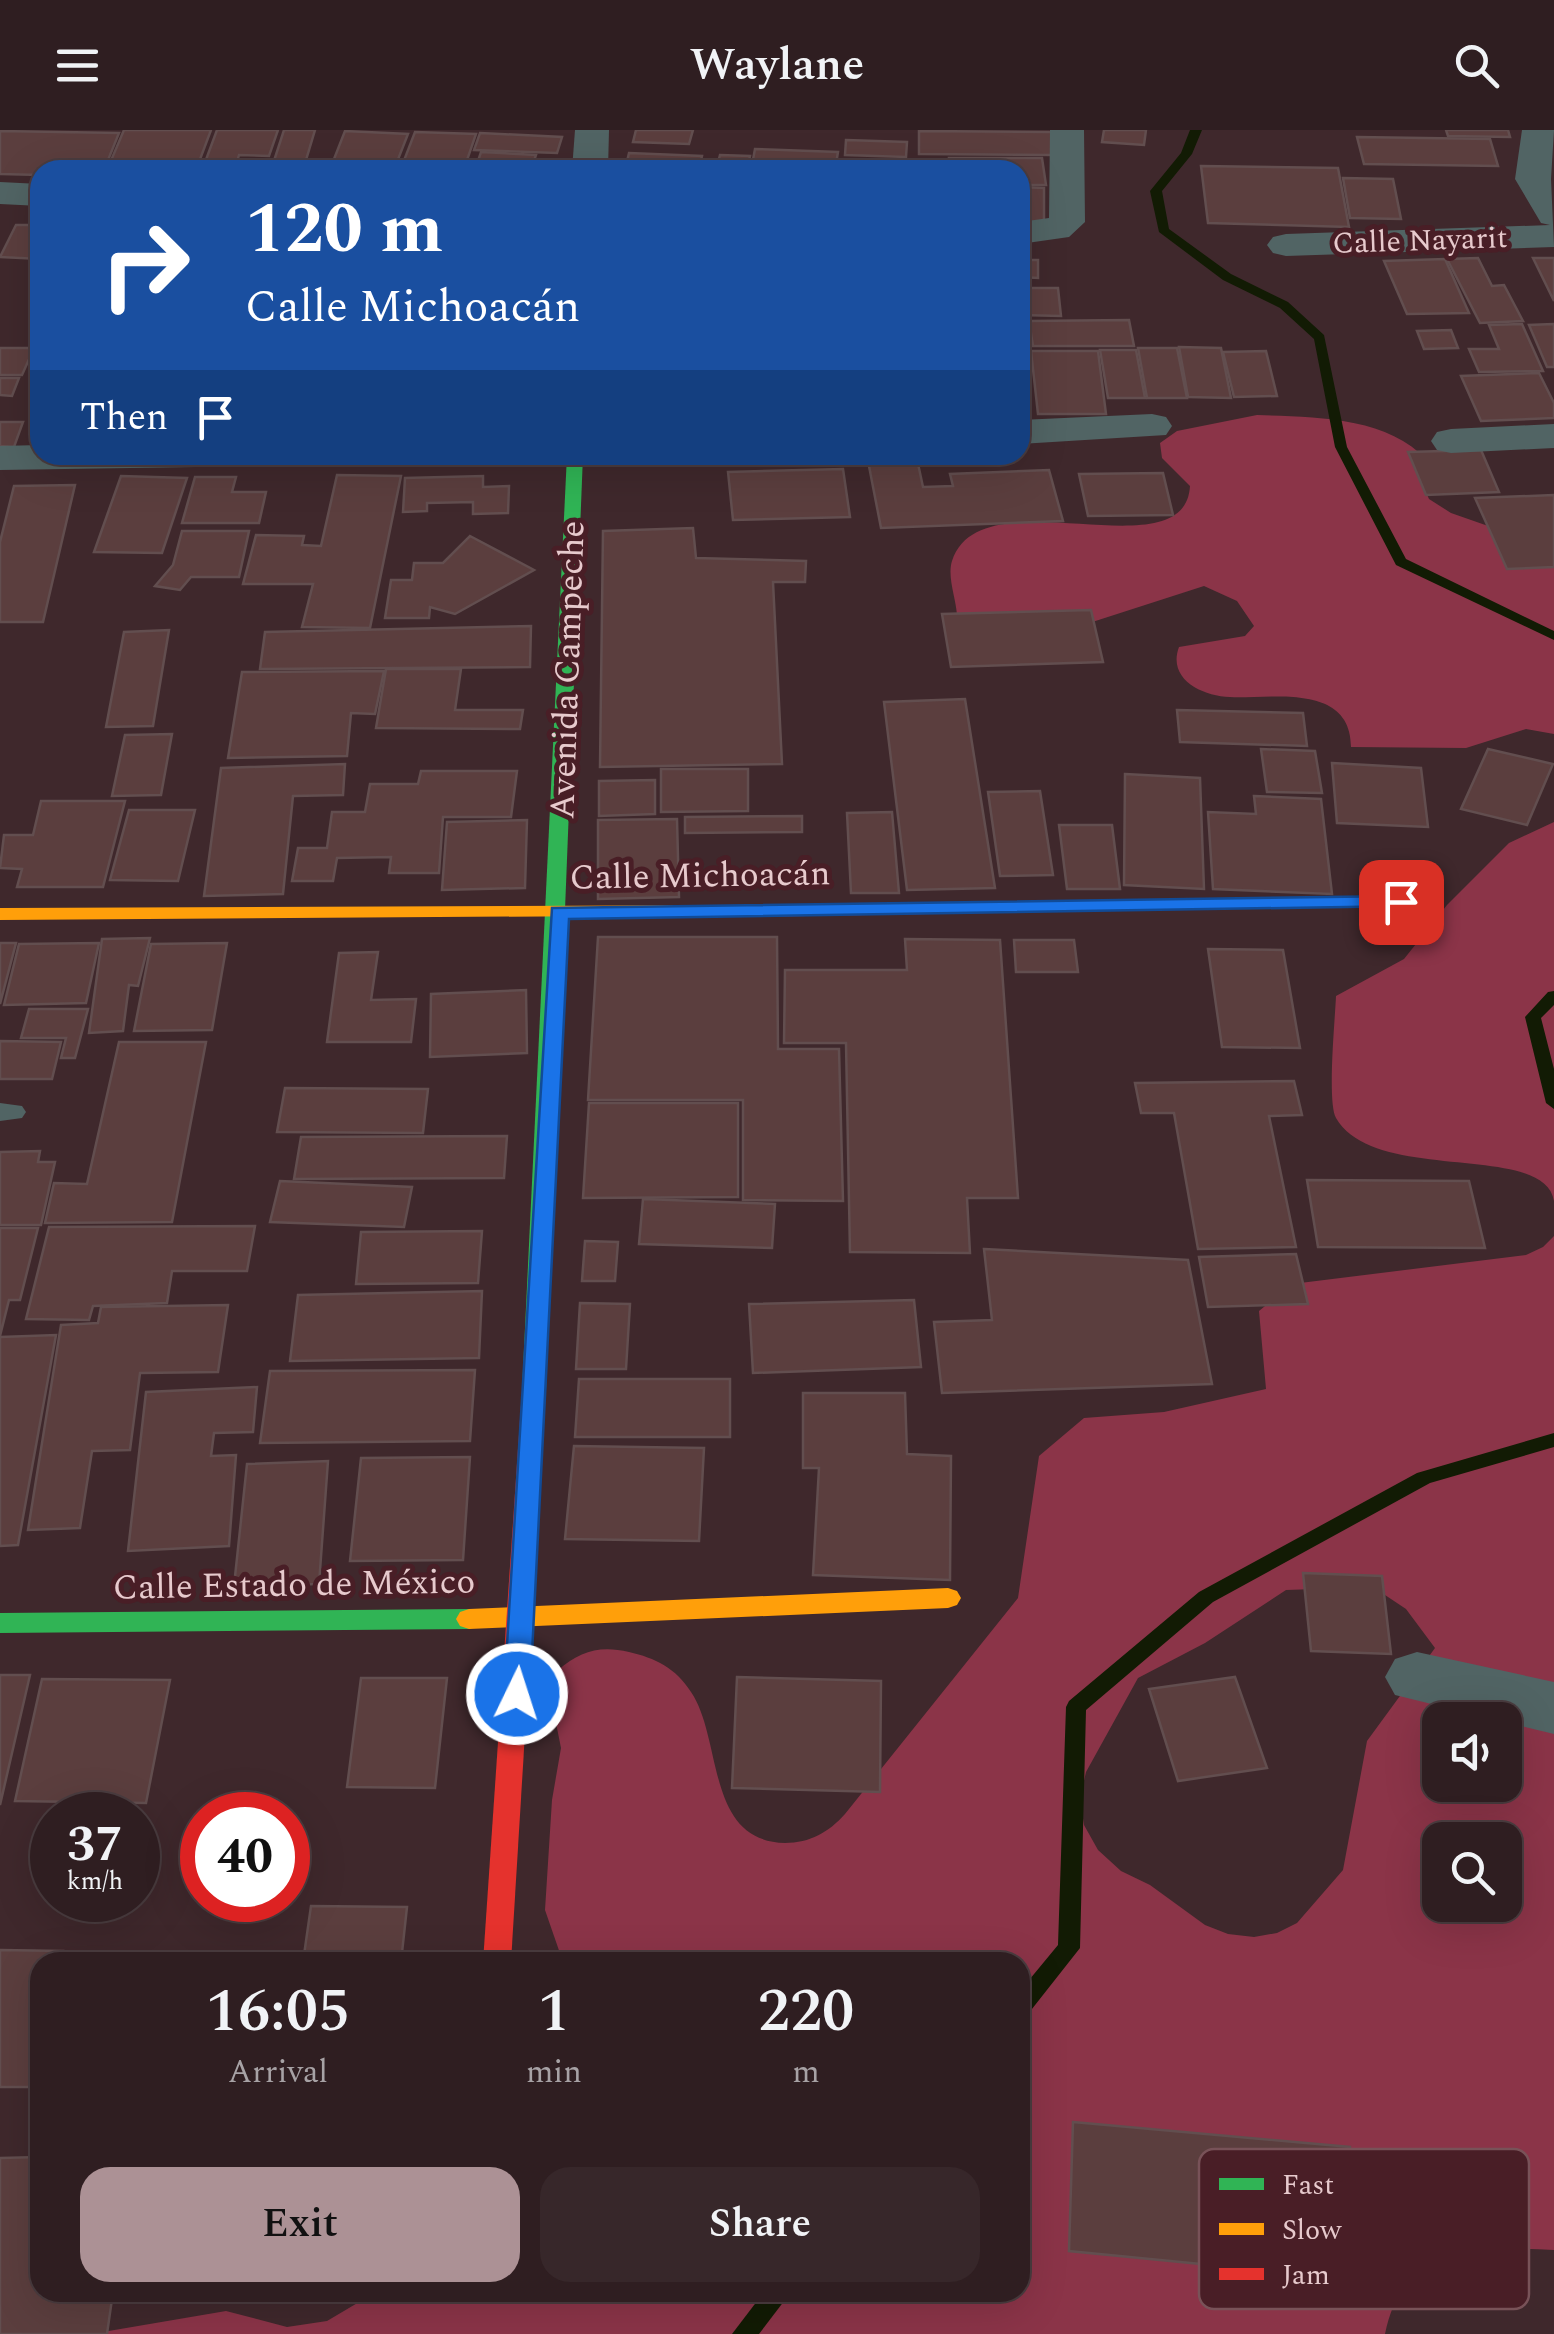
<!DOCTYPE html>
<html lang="en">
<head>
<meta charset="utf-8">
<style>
	:root { --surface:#2f1e21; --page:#37272a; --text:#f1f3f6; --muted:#a7a2a5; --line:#4a3c3f; --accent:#ac9195 }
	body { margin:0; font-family:Spectral,serif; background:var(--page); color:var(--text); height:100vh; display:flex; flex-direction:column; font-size:38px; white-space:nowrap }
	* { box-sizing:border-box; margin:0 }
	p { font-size:32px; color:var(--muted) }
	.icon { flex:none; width:55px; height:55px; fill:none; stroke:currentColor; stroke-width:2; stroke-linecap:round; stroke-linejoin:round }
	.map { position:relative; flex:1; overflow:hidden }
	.sheet { position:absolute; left:30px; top:1822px; width:1000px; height:350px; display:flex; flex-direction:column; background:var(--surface); border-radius:30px; box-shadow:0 10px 40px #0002,0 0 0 2px var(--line) }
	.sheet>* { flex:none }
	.guide { position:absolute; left:30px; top:30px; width:1000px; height:305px; border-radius:30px; box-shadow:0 10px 40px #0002,0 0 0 2px var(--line); background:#1a4fa0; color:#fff; overflow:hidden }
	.fabs { position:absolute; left:1422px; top:1572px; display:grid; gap:20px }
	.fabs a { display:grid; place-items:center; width:100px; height:100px; border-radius:20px; background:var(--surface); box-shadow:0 10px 40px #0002,0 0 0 2px var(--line); font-size:50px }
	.speed { position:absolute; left:30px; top:1662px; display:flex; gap:20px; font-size:50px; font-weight:700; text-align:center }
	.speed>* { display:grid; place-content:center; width:130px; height:130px; border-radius:50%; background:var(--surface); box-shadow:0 10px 40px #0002,0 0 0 2px var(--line); line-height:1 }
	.speed small { font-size:25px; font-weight:400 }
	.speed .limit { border:15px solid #d22; background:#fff; color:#111 }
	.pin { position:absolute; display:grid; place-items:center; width:85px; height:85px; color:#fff; margin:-42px; border-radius:20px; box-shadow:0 5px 15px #0006 }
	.me { position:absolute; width:110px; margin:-55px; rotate:4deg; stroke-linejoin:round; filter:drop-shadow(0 0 8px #0008) }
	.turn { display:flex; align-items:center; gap:35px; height:210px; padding:0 50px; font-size:45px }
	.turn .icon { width:130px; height:130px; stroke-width:2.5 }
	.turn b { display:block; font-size:70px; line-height:85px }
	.then { display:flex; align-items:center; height:95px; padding:0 50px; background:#0003; gap:20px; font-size:38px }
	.eta { display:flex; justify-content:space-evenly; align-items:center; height:170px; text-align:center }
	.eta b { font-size:60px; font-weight:600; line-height:70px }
	.button { display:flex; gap:20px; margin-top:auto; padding:20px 50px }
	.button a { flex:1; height:115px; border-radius:30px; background:var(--accent); color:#111; font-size:40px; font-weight:600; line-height:115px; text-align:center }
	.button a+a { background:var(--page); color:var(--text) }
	header { display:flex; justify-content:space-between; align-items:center; height:130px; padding:0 50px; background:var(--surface); font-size:45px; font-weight:600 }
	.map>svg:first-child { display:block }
	.forest { fill:#8b3448; fill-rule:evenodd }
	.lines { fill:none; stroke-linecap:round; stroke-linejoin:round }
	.stream { fill:#121b04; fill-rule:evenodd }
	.building { fill:#5b3e3e; stroke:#624e4f; stroke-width:2.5 }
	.lane { fill:#516464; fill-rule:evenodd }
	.street { fill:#516464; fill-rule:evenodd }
	.fast { fill:#30b455; fill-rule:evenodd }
	.slow { fill:#ff9f0a; fill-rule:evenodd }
	.jam { fill:#e5322d; fill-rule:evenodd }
	.route { fill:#1a73e8; stroke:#114b97; stroke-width:2.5 }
	.labels { text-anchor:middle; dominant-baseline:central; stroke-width:10; stroke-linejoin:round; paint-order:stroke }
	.far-street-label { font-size:30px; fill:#e7cacd; stroke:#491e26 }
	.street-label { font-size:35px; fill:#e7cacd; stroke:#491e26 }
	.key { fill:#491e26; stroke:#785258; stroke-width:2.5 }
	.key-label { font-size:28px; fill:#e7cacd }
</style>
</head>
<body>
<header><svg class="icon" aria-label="menu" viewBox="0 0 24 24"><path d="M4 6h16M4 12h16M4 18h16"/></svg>Waylane<svg class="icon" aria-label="search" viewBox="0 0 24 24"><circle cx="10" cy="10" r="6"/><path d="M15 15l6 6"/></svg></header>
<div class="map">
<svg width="1554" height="2204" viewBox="0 0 1554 2204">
	<rect width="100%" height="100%" fill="#3f282c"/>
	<g class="forest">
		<path d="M 1257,285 C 1314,287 1386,286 1427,330 L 1425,360 L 1429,369 L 1451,383 L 1554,419 L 1554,604 L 1526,599 L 1466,618 L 1351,617 C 1351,552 1270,569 1230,567 C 1202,566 1167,549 1179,517 L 1245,506 L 1254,496 L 1237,471 L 1204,456 L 1083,495 L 957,485 C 956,468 947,447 952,431 C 981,343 1185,445 1190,356 L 1162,328 L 1160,313 L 1177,301 Z"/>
		<path d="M 1554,692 L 1554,1071 C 1544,1011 1375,1055 1336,988 C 1327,972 1335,890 1336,866 L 1404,829 L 1447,775 L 1509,713 Z"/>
		<path d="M 1554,1106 L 1554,2120 C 1475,2117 1405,2109 1385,2204 L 91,2204 L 226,2181 L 287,2197 L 327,2191 L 376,2162 L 1020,2162 L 1020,1832 L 563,1832 L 545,1780 L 552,1670 L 561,1618 L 551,1568 L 558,1540 C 580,1521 600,1515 629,1522 C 655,1528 676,1538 691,1562 C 723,1609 705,1711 785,1713 C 810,1713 829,1702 845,1684 L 1018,1468 L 1039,1326 L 1084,1288 L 1164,1282 L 1266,1259 L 1259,1181 L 1292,1154 L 1526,1125 L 1543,1117 ZM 1373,1457 L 1406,1479 L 1435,1518 L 1367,1611 L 1343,1740 L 1297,1793 L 1277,1803 L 1254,1807 L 1228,1804 L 1205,1795 L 1150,1755 L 1121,1741 L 1098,1720 L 1084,1695 L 1080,1668 L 1086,1642 L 1138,1548 L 1205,1513 L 1286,1460 ZM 1440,1590 L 1505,1590 L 1505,1655 L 1440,1655 ZM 1440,1710 L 1505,1710 L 1505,1775 L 1440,1775 Z"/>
	</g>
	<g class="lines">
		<g class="stream">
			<polygon points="1190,0 1202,0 1192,24 1162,61 1169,99 1231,144 1288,172 1324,205 1347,317 1406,429 1554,501 1554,510 1396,435 1335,317 1314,209 1280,178 1223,150 1159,102 1150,61 1181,23"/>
			<polygon points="1554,861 1554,875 1541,888 1554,939 1554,979 1546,973 1525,887 1548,862"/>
			<polygon points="1554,1303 1554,1317 1430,1353 1213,1472 1086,1580 1080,1818 1028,1884 1020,1887 1020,1861 1058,1815 1066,1577 1069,1571 1199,1462 1417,1343"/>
			<polygon points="764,2162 791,2162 759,2204 732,2204"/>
		</g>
	</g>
	<g class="building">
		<polygon points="124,0 211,0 196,40 107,40"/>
		<polygon points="217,0 278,0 269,26 239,25 236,35 204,35"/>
		<polygon points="284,0 315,0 303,40 271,40"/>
		<polygon points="636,0 693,0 689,14 633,12"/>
		<polygon points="1104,0 1146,0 1144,15 1102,12"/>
		<polygon points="1446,0 1508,0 1510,7 1448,6"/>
		<polygon points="0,1 119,3 106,35 40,40 40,45 0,44"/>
		<polygon points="345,1 408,4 397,32 334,29"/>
		<polygon points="919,1 1052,2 1054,25 919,24"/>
		<polygon points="415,2 476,4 465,36 403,33"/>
		<polygon points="480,3 562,7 557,23 474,20"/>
		<polygon points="1357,7 1490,9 1498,36 1364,34"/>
		<polygon points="846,10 907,12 906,27 845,25"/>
		<polygon points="755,19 838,22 835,40 751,40"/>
		<polygon points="481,22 536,25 531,40 475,40"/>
		<polygon points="629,23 702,26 699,40 625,40"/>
		<polygon points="720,25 750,26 747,40 716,40"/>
		<polygon points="949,28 1042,28 1046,55 1020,55 1020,40 950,40"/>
		<polygon points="1201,36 1338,38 1349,97 1208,93"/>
		<polygon points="1343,48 1393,49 1401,89 1350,88"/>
		<polygon points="1020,57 1044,58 1044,97 1020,97"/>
		<polygon points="39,86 40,129 0,127 16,95 35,95"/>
		<polygon points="1478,128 1492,156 1504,155 1523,191 1480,193 1447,129"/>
		<polygon points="1533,128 1554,128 1554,171"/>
		<polygon points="1445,129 1469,183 1407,184 1384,131"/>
		<polygon points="1020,130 1038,130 1038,148 1020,147"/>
		<polygon points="1020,158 1058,158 1061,186 1020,185"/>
		<polygon points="1129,190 1134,216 1033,216 1029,191"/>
		<polygon points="1522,194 1543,241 1479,242 1469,219 1499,219 1489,195"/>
		<polygon points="1554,194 1554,237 1547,237 1529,195"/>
		<polygon points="1451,200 1458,218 1424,219 1417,201"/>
		<polygon points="1179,217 1221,218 1231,268 1188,267"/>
		<polygon points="0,218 34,218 22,245 0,245"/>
		<polygon points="1138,218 1177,218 1187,268 1147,268"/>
		<polygon points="1100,220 1136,220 1145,268 1108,268"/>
		<polygon points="1031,221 1098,221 1106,284 1038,284"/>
		<polygon points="1266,221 1277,266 1234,267 1223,222"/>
		<polygon points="1539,243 1554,273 1554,288 1481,291 1461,246"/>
		<polygon points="0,248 19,248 12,266 0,265"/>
		<polygon points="0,292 23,292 14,317 0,316"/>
		<polygon points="1481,320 1499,362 1426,365 1408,322"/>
		<polygon points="917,329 923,357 953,356 950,344 1049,340 1063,391 881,398 868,331"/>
		<polygon points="843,339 850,387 733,390 728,342"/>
		<polygon points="1163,343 1173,385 1088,386 1079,344"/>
		<polygon points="337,345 401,346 370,498 302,497 313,454 243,454 256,405 304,406 302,415 321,416"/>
		<polygon points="121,346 187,348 162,423 94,422"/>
		<polygon points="483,346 483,357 509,356 508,383 473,384 473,372 427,373 427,381 403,382 405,348"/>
		<polygon points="195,347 236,347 232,362 266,362 259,393 182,393"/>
		<polygon points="75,355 43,492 0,492 0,412 14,356"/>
		<polygon points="1554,365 1554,437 1507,439 1475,368"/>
		<polygon points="693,398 696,428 806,431 805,452 773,452 782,634 600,637 603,401"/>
		<polygon points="182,401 249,401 239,447 191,447 180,460 155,456 173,435"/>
		<polygon points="470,406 534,440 455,484 430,477 429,488 385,488 391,450 412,450 414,433 443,433"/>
		<polygon points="1091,480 1103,532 951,537 942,484"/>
		<polygon points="531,496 530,537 260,539 265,502"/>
		<polygon points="169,500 153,596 106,597 124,502"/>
		<polygon points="386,539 461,539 455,580 523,580 520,599 376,598"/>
		<polygon points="384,541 375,584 351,583 347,626 228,628 242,542"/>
		<polygon points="965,569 995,758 907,760 884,572"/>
		<polygon points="1177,580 1303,583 1307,616 1180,612"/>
		<polygon points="172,604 161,665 112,666 125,605"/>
		<polygon points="1261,619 1315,621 1322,663 1267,662"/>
		<polygon points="1488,619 1553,634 1527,695 1461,679"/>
		<polygon points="1332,633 1421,638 1428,697 1337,693"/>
		<polygon points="345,634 343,665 293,666 283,764 204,766 221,638"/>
		<polygon points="661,639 748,639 748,681 661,682"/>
		<polygon points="421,641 517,641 511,687 443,687 439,743 389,743 391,727 337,728 333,751 292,751 298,718 327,718 332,682 365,682 370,654 418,654"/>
		<polygon points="1125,644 1200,648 1204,759 1124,755"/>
		<polygon points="655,650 655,684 599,686 599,651"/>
		<polygon points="1040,661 1053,745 1000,746 988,662"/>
		<polygon points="1254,666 1321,669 1332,764 1213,759 1208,682 1256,684"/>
		<polygon points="41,671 125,671 103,757 17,757 22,739 0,738 4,705 33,705"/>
		<polygon points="129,680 195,680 178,751 110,750"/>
		<polygon points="892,682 899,763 851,763 847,683"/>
		<polygon points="802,686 802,702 685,703 685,687"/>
		<polygon points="677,689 679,767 598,769 598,690"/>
		<polygon points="527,690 525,758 442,760 447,692"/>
		<polygon points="1059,695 1112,695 1120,759 1067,759"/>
		<polygon points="598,807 777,807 778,919 839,919 843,1071 743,1070 743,970 588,970"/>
		<polygon points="150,808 138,856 129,855 123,901 89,903 102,809"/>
		<polygon points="905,809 1000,810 1018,1068 967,1068 970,1123 850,1122 846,913 784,913 785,840 907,840"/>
		<polygon points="1014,810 1074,810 1078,842 1016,842"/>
		<polygon points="0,813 16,813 0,874"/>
		<polygon points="99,813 86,873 4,875 19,814"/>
		<polygon points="227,813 212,900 134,901 151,814"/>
		<polygon points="1208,819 1283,820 1300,918 1222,917"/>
		<polygon points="378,822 371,870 416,869 411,912 327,912 339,823"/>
		<polygon points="526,860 527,923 430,927 431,864"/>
		<polygon points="29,879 88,879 75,928 61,928 66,908 21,908"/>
		<polygon points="0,911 61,912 52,949 0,949"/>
		<polygon points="119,912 206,912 172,1092 45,1093 54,1053 87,1054"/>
		<polygon points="1294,951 1302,985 1269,986 1296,1117 1198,1119 1174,983 1141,983 1135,953"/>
		<polygon points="285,958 428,959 423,1003 277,1002"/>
		<polygon points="589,973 738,973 738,1067 583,1068"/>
		<polygon points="507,1006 504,1048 294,1049 301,1007"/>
		<polygon points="40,1021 38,1032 55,1032 41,1095 0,1095 0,1022"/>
		<polygon points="1307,1050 1469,1051 1485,1118 1318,1117"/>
		<polygon points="280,1051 412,1057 404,1097 270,1092"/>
		<polygon points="643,1069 775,1074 772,1118 639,1114"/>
		<polygon points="255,1096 247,1141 172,1141 167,1173 93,1176 89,1190 26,1189 49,1097"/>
		<polygon points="0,1098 38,1098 20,1170 9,1170 0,1206"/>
		<polygon points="482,1101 478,1153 356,1154 361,1102"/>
		<polygon points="585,1111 618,1112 615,1151 582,1151"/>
		<polygon points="984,1119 1188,1130 1212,1254 942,1263 934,1192 992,1190"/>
		<polygon points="1296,1124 1308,1174 1208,1177 1199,1127"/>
		<polygon points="482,1161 479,1228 290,1231 298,1165"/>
		<polygon points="914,1170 921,1237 753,1243 749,1174"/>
		<polygon points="580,1173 630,1174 626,1239 576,1239"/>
		<polygon points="228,1175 218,1242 140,1243 130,1320 92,1321 80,1398 28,1400 61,1195 98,1193 101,1177"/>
		<polygon points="56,1205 18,1415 0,1416 0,1207"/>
		<polygon points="475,1240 470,1311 260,1313 270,1241"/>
		<polygon points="579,1249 730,1249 730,1307 575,1307"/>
		<polygon points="257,1257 253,1302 214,1303 211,1326 236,1325 229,1416 128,1421 146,1262"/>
		<polygon points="803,1263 905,1263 907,1324 951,1326 950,1450 813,1445 819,1338 803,1338"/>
		<polygon points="574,1316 704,1318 699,1411 565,1409"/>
		<polygon points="470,1327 463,1430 350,1431 361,1328"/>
		<polygon points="328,1331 319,1454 234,1456 247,1334"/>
		<polygon points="1303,1443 1382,1446 1391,1524 1311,1521"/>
		<polygon points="0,1545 30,1545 0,1675"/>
		<polygon points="737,1547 881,1551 880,1662 732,1658"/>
		<polygon points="1235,1547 1267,1638 1178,1651 1149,1559"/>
		<polygon points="361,1548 447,1548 435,1658 347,1657"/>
		<polygon points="42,1549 170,1550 146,1673 15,1671"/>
		<polygon points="311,1776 407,1777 401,1832 303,1832"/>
		<polygon points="0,1820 63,1821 60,1832 40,1832 40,1934 35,1957 0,1957"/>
		<polygon points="1073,1992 1350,2017 1354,2149 1069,2121"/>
		<polygon points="40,2027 40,2162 113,2162 107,2204 0,2204 0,2028"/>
	</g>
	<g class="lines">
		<polygon class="lane" points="0,973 22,976 26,982 22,988 0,991"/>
		<g class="street">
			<polygon points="575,0 609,0 608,40 572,40"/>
			<polygon points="1050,0 1084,0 1085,92 1069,107 1020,114 1020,92 1049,88"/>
			<polygon points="1522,0 1554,0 1551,49 1554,117 1286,126 1273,123 1267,115 1273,107 1286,104 1550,95 1541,93 1515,49"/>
			<polygon points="0,52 40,54 40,76 0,74"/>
			<polygon points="1152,284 1166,287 1172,296 1166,305 1020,314 1020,290"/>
			<polygon points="1554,294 1554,318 1451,323 1437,320 1431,311 1437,302 1451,299"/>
			<polygon points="40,315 40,325 216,325 210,334 196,337 0,340 0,316"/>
			<polygon points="1417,1522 1554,1552 1554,1604 1395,1565 1385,1547 1395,1529"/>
		</g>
		<g class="fast">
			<polygon points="567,325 583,325 546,1260 542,1266 526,1266 522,1260"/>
			<polygon points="469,1479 478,1482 482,1489 478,1496 469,1499 0,1503 0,1483"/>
		</g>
		<g class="slow">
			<polygon points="746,775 756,781 753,785 0,790 0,778"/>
			<polygon points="948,1458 957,1461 961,1468 957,1475 948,1478 469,1499 460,1496 456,1489 460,1482 469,1479"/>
		</g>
		<g class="jam">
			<polygon points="1401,766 1408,768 1411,772 1408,776 746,787 736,781 746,775"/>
			<polygon points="534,1251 542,1254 546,1260 511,1832 483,1832 522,1260 526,1254"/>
		</g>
	</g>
	<polygon class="route" points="1401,766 1411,772 1408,776 569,789 530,1564 527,1572 517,1575 508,1572 504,1564 552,778"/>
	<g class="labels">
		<g class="far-street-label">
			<text transform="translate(1420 111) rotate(-2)">Calle Nayarit</text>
		</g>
		<g class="street-label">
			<text transform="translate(568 540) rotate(-88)">Avenida Campeche</text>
			<text transform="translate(700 746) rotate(-1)">Calle Michoacán</text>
			<text transform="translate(294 1455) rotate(-1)">Calle Estado de México</text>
		</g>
	</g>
	<rect x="1199" y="2019" width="330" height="160" rx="15" class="key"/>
	<rect x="1219" y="2048" width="45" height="12" fill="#30b455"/>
	<rect x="1219" y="2093" width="45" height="12" fill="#ff9f0a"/>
	<rect x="1219" y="2138" width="45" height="12" fill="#e5322d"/>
	<g class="key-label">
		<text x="1282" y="2064">Fast</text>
		<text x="1282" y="2109">Slow</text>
		<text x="1282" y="2154">Jam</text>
	</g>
</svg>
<div class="fabs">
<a><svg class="icon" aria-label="sound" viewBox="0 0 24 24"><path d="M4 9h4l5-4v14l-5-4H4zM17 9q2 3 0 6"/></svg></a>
<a><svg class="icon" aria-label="search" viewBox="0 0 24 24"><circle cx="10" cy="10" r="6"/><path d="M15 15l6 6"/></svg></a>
</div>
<div class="speed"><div>37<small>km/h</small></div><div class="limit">40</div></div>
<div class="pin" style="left:1401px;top:772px;background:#d93025"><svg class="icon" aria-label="arrive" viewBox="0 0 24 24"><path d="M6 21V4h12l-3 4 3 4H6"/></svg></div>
<svg class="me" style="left:517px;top:1564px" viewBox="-20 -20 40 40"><circle r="17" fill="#1a73e8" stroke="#fff" stroke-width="3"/><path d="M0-11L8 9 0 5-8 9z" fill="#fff"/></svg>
<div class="guide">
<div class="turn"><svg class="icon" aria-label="right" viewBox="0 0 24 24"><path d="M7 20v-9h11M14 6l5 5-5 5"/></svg><div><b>120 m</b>Calle Michoacán</div></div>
<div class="then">Then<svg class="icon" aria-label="arrive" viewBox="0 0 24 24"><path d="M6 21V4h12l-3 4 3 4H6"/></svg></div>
</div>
<section class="sheet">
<div class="eta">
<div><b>16:05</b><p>Arrival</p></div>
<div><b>1</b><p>min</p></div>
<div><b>220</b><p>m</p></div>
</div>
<div class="button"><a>Exit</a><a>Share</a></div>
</section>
</div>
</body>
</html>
